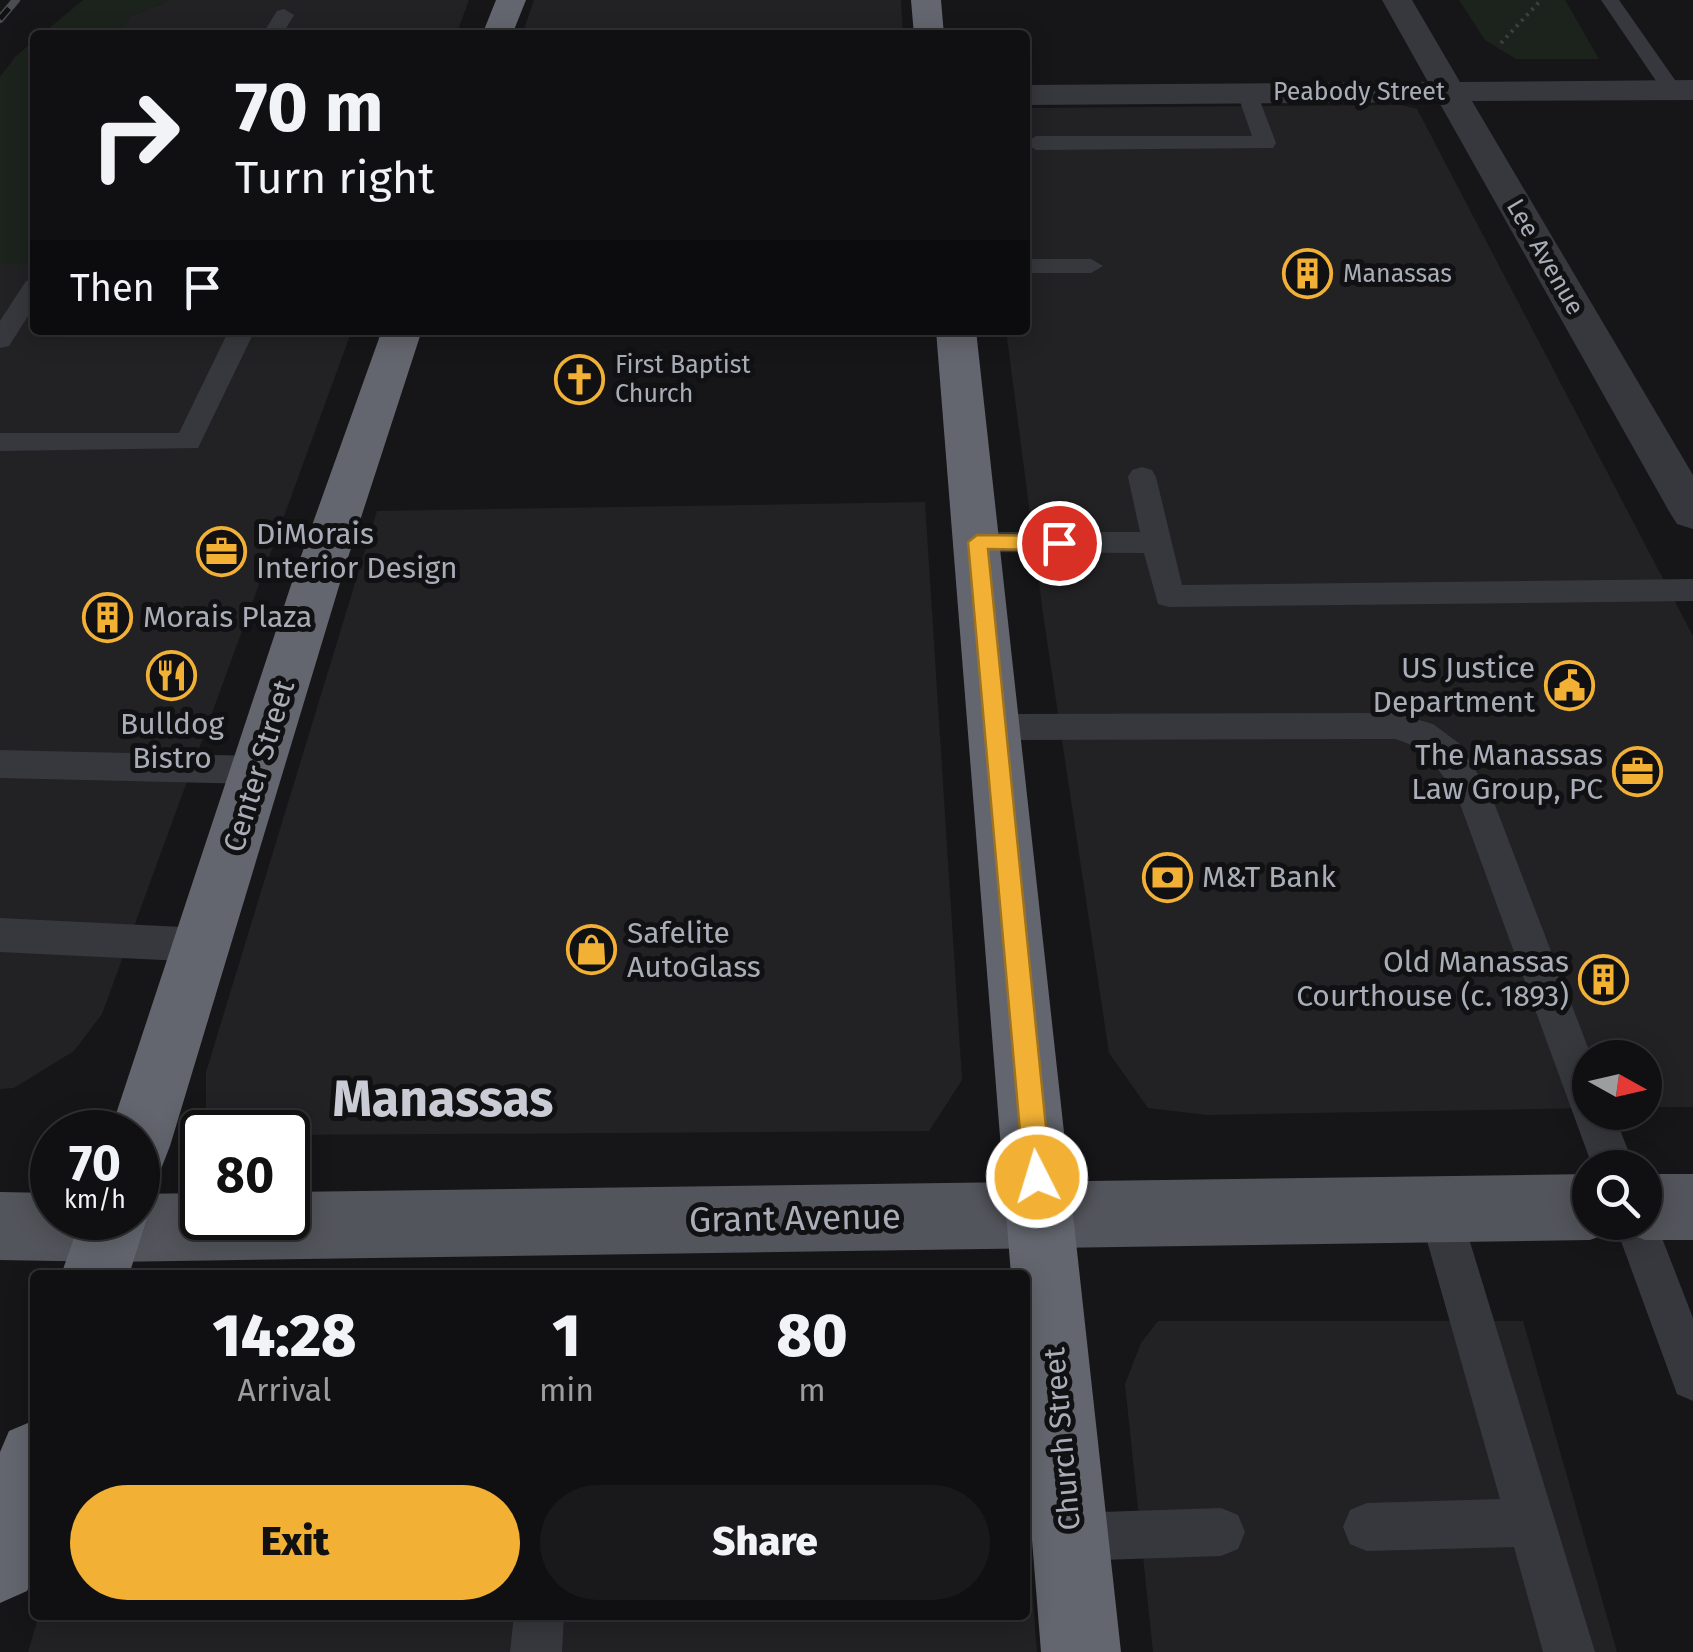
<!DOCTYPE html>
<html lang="en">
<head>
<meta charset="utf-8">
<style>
	:root { --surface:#101012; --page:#19191b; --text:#f1f3f6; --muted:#9c9d9f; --line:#303032; --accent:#f2b134 }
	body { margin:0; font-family:"Fira Sans",sans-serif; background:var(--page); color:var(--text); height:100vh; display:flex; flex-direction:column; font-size:38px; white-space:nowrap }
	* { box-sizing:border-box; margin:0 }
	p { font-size:32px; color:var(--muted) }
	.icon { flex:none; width:55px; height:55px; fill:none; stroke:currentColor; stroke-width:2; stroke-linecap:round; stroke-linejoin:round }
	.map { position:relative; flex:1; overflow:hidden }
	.drawer { position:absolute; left:30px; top:1270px; width:1000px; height:350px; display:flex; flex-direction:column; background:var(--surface); border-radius:10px; box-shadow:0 5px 25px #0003,0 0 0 2px var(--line) }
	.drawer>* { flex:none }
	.banner { position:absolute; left:30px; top:30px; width:1000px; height:305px; border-radius:10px; box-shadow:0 5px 25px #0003,0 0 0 2px var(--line); background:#101012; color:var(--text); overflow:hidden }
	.needle { width:65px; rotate:98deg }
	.tools { position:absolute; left:1572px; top:1040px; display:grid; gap:20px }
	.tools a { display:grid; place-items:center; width:90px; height:90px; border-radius:50%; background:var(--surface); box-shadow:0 5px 25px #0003,0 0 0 2px var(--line); font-size:50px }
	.speed { position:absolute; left:30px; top:1110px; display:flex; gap:20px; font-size:50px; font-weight:700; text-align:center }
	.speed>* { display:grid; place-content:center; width:130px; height:130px; border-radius:50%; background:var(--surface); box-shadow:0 5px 25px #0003,0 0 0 2px var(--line); line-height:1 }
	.speed small { font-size:25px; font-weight:400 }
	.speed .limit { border:5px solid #111; border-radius:15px; background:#fff; color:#111 }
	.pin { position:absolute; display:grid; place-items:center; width:85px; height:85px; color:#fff; margin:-42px; border:5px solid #fff; border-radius:50%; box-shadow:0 2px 10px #0007 }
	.me { position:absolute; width:110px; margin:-55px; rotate:355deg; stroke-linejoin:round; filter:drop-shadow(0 0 8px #0008) }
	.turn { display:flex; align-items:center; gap:35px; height:210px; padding:0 40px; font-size:45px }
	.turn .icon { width:130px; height:130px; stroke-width:2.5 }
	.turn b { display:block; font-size:70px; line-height:85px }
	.then { display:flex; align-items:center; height:95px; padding:0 40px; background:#0003; gap:20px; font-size:38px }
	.eta { display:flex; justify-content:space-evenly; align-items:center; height:170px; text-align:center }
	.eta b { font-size:60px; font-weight:800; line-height:70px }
	.primary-button { display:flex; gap:20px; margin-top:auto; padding:20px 40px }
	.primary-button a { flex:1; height:115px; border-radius:60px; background:var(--accent); color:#111; font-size:40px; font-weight:800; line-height:115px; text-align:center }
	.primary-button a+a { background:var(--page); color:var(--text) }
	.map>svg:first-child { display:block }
	.built { fill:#222225 }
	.green { fill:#1c231d }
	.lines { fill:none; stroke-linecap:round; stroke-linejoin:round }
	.path { stroke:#3d3f44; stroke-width:4; stroke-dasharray:2.5 5; stroke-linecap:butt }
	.lane { fill:#37383d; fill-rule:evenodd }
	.street { fill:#37383d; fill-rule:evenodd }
	.primary { fill:#53555c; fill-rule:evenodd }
	.highway { fill:#63666e; fill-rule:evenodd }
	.rail-casing { stroke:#4a4c52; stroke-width:8 }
	.rail { stroke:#111113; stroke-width:5; stroke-dasharray:14; stroke-linecap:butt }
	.route { fill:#f2b134; stroke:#9d7322; stroke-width:2.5 }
	.labels { text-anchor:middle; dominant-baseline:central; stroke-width:10; stroke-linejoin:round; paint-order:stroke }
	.far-street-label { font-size:25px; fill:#a8adb8; stroke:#111113 }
	.far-poi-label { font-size:25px; fill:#a8adb8; stroke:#111113; text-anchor:start }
	.poi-label { font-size:30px; fill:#a8adb8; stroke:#111113; text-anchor:start }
	.street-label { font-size:30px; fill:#a8adb8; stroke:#111113 }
	.near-street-label { font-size:35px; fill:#a8adb8; stroke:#111113 }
	.town-label { font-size:50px; font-weight:bold; fill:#c9ccd4; stroke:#111113 }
</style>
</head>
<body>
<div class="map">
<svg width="1693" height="1652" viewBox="0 0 1693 1652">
	<rect width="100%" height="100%" fill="#161618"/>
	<g class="built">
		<polygon points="170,0 469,0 456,35 118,35 131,16"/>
		<polygon points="534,0 901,0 903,35 522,35"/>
		<polygon points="1402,105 1417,109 1693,636 1693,1107 1645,1107 1645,1058 1590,1058 1590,1108 1207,1115 1148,1108 1109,1053 1043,614 1006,330 1025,330 1025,108"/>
		<polygon points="35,261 35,330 352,330 102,1014 74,1051 14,1088 0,1089 0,264"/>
		<polygon points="925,502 962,1080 929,1131 288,1135 231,1132 206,1114 206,1072 377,511"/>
		<polygon points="1158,1321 1523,1321 1617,1652 1153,1652 1125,1384 1141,1343"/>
		<polygon points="1025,1498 1037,1652 28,1652 39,1615 1025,1615"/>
	</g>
	<g class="green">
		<polygon points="83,0 170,0 131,16 118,35 41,35"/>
		<polygon points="1459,0 1565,0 1599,59 1516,59 1485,40"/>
		<polygon points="35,40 35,261 33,264 0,264 0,77 15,57"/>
	</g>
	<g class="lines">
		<polyline class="path" points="1501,43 1541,0"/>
		<g class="lane">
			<polygon points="1601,0 1619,0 1682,90 1679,94 1665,94"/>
			<polygon points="284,9 294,15 282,35 262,35 277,11"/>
			<polygon points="1247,87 1257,93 1276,143 1273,148 1036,150 1025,143 1036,136 1252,136 1237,93"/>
			<polygon points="1025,259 1091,259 1103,266 1091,273 1025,273"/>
			<polygon points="35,279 35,305 9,346 0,348 0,321 26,281"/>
			<polygon points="229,330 255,330 198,448 0,451 0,433 179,433"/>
			<polygon points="1142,467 1152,470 1156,477 1182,585 1693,579 1693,601 1169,607 1158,604 1144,553 977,552 967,549 962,542 967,535 977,532 1140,532 1128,477 1132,470"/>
			<path d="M 1395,713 L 1433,724 L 1460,744 L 1493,800 L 1592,1058 L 1590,1112 L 1613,1112 L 1635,1168 L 1593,1168 L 1460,804 C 1443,775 1429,748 1395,739 L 995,740 L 983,736 L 978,727 L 983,718 L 995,714 Z"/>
			<polygon points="0,750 257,756 269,760 274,770 269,780 257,784 0,778"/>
			<polygon points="0,918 203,928 216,933 222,945 216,957 203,962 0,952"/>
			<polygon points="1439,1188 1454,1194 1460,1209 1595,1652 1543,1652 1514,1547 1367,1551 1350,1544 1343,1527 1350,1510 1367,1503 1500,1499 1418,1209 1424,1194"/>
			<polygon points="1645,1205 1650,1207 1693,1318 1693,1401 1677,1394 1614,1222 1645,1222"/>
			<polygon points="1221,1508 1238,1515 1245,1532 1238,1549 1221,1556 1071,1561 1054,1554 1047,1537 1054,1520 1071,1513"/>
			<polygon points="514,1615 564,1615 562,1652 510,1652"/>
		</g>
		<polygon class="street" points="1382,0 1412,0 1460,82 1693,80 1693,100 1472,101 1693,475 1693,529 1677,524 1670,513 1439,102 1025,105 1025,85 1428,82"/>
		<g class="primary">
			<polygon points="1590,1174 1590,1222 1617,1222 1614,1231 1590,1240 111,1262 0,1260 0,1192 52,1193 52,1218 138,1218 138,1194 202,1193 202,1218 288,1218 288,1192"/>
			<polygon points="1645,1174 1693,1174 1693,1240 1645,1240 1621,1231 1618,1222 1645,1222"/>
		</g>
		<g class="highway">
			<polygon points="496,0 526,0 512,35 482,35"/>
			<polygon points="911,0 941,0 944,35 914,35"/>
			<polygon points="382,330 422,330 343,573 170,1146 161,1169 138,1178 138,1132 110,1132 295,573"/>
			<polygon points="936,330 976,330 1121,1652 1041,1652 1025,1452 1025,1275 1011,1275"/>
			<polygon points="138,1194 147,1218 129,1275 61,1275 81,1218 138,1218"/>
			<polygon points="35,1420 35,1573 27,1591 0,1603 0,1452 9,1431"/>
		</g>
		<defs>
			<polyline id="rail" points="0,19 16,0"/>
		</defs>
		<use href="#rail" class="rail-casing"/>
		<use href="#rail" class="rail"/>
	</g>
	<polygon class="route" points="977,535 1059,536 1068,543 1059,550 988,549 1051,1177 1047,1187 1037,1191 1028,1187 1024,1177 968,542"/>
	<defs>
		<symbol id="building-ring" viewBox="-11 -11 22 22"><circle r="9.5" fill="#111113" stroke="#f2b134" stroke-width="1.5"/><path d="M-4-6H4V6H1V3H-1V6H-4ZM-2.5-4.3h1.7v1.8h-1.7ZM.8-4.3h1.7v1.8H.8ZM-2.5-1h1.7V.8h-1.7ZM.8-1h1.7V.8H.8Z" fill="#f2b134"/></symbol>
		<symbol id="church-ring" viewBox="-11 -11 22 22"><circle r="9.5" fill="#111113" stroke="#f2b134" stroke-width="1.5"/><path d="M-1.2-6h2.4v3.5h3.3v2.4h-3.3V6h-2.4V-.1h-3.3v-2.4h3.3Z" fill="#f2b134"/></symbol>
		<symbol id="office-ring" viewBox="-11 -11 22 22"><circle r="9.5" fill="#111113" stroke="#f2b134" stroke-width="1.5"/><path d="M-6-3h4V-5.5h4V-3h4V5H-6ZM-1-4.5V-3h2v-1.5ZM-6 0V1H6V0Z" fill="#f2b134"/></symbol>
		<symbol id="restaurant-ring" viewBox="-11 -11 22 22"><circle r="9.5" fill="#111113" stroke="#f2b134" stroke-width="1.5"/><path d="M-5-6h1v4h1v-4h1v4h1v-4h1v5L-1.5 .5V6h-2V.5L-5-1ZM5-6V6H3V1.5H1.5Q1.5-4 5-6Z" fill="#f2b134"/></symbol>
		<symbol id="civic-ring" viewBox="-11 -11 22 22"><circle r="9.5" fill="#111113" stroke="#f2b134" stroke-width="1.5"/><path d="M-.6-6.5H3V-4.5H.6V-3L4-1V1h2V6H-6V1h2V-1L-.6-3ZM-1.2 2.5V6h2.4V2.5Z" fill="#f2b134"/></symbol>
		<symbol id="bank-ring" viewBox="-11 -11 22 22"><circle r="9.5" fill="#111113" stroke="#f2b134" stroke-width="1.5"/><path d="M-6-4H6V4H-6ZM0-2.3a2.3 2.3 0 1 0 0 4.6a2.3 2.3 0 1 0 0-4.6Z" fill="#f2b134"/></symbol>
		<symbol id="shop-ring" viewBox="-11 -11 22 22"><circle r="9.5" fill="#111113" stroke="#f2b134" stroke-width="1.5"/><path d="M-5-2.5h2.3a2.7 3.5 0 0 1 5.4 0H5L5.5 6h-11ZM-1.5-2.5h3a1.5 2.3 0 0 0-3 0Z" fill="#f2b134"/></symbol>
	</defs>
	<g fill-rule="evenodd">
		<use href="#building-ring" x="1280" y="246" width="55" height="55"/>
		<use href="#church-ring" x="552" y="352" width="55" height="55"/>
		<use href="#office-ring" x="194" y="524" width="55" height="55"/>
		<use href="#building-ring" x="80" y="590" width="55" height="55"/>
		<use href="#restaurant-ring" x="144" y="648" width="55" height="55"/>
		<use href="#civic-ring" x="1542" y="658" width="55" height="55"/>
		<use href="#office-ring" x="1610" y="744" width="55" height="55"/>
		<use href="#bank-ring" x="1140" y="850" width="55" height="55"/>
		<use href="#shop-ring" x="564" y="922" width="55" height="55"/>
		<use href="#building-ring" x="1576" y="952" width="55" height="55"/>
	</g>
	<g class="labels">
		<g class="far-street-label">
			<text x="1359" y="92">Peabody Street</text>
			<text transform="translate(1545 257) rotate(60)">Lee Avenue</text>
		</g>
		<g class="far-poi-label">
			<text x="1343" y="274">Manassas</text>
			<text x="615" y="365">First Baptist<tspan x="615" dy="29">Church</tspan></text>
		</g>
		<g class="poi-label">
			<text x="256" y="534">DiMorais<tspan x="256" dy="34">Interior Design</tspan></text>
			<text x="143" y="617">Morais Plaza</text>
			<text x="1535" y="668" text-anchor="end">US Justice<tspan x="1535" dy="34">Department</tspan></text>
			<text x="172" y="724" text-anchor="middle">Bulldog<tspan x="172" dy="34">Bistro</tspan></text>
			<text x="1603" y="755" text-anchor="end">The Manassas<tspan x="1603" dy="34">Law Group, PC</tspan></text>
			<text x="1202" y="877">M&amp;T Bank</text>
			<text x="627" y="933">Safelite<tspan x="627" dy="34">AutoGlass</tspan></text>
			<text x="1569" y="962" text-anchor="end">Old Manassas<tspan x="1569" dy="34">Courthouse (c. 1893)</tspan></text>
		</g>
		<g class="street-label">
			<text transform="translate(259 766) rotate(-73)">Center Street</text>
			<text transform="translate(1062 1439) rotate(-95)">Church Street</text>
		</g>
		<g class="near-street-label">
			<text transform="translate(795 1218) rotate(-1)">Grant Avenue</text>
		</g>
		<g class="town-label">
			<text x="443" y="1099">Manassas</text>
		</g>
	</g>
</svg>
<div class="tools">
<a><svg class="needle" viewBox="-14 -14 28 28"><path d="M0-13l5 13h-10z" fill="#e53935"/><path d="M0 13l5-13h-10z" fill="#9c9d9f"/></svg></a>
<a><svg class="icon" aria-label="search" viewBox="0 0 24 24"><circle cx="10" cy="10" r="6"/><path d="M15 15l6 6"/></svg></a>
</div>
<div class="speed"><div>70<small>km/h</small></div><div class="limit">80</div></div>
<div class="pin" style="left:1059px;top:543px;background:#d93025"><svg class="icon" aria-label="arrive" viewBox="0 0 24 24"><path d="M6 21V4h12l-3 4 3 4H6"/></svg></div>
<svg class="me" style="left:1037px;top:1177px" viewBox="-20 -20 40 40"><circle r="17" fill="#f2b134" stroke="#fff" stroke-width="3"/><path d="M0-11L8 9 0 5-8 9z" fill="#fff"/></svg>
<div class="banner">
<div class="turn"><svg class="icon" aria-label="right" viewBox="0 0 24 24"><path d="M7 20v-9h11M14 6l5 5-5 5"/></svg><div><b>70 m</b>Turn right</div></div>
<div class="then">Then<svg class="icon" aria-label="arrive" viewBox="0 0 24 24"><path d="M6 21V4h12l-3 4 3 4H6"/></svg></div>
</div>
<section class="drawer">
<div class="eta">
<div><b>14:28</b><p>Arrival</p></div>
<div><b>1</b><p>min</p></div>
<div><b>80</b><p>m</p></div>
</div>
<div class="primary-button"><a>Exit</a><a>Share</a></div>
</section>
</div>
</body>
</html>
